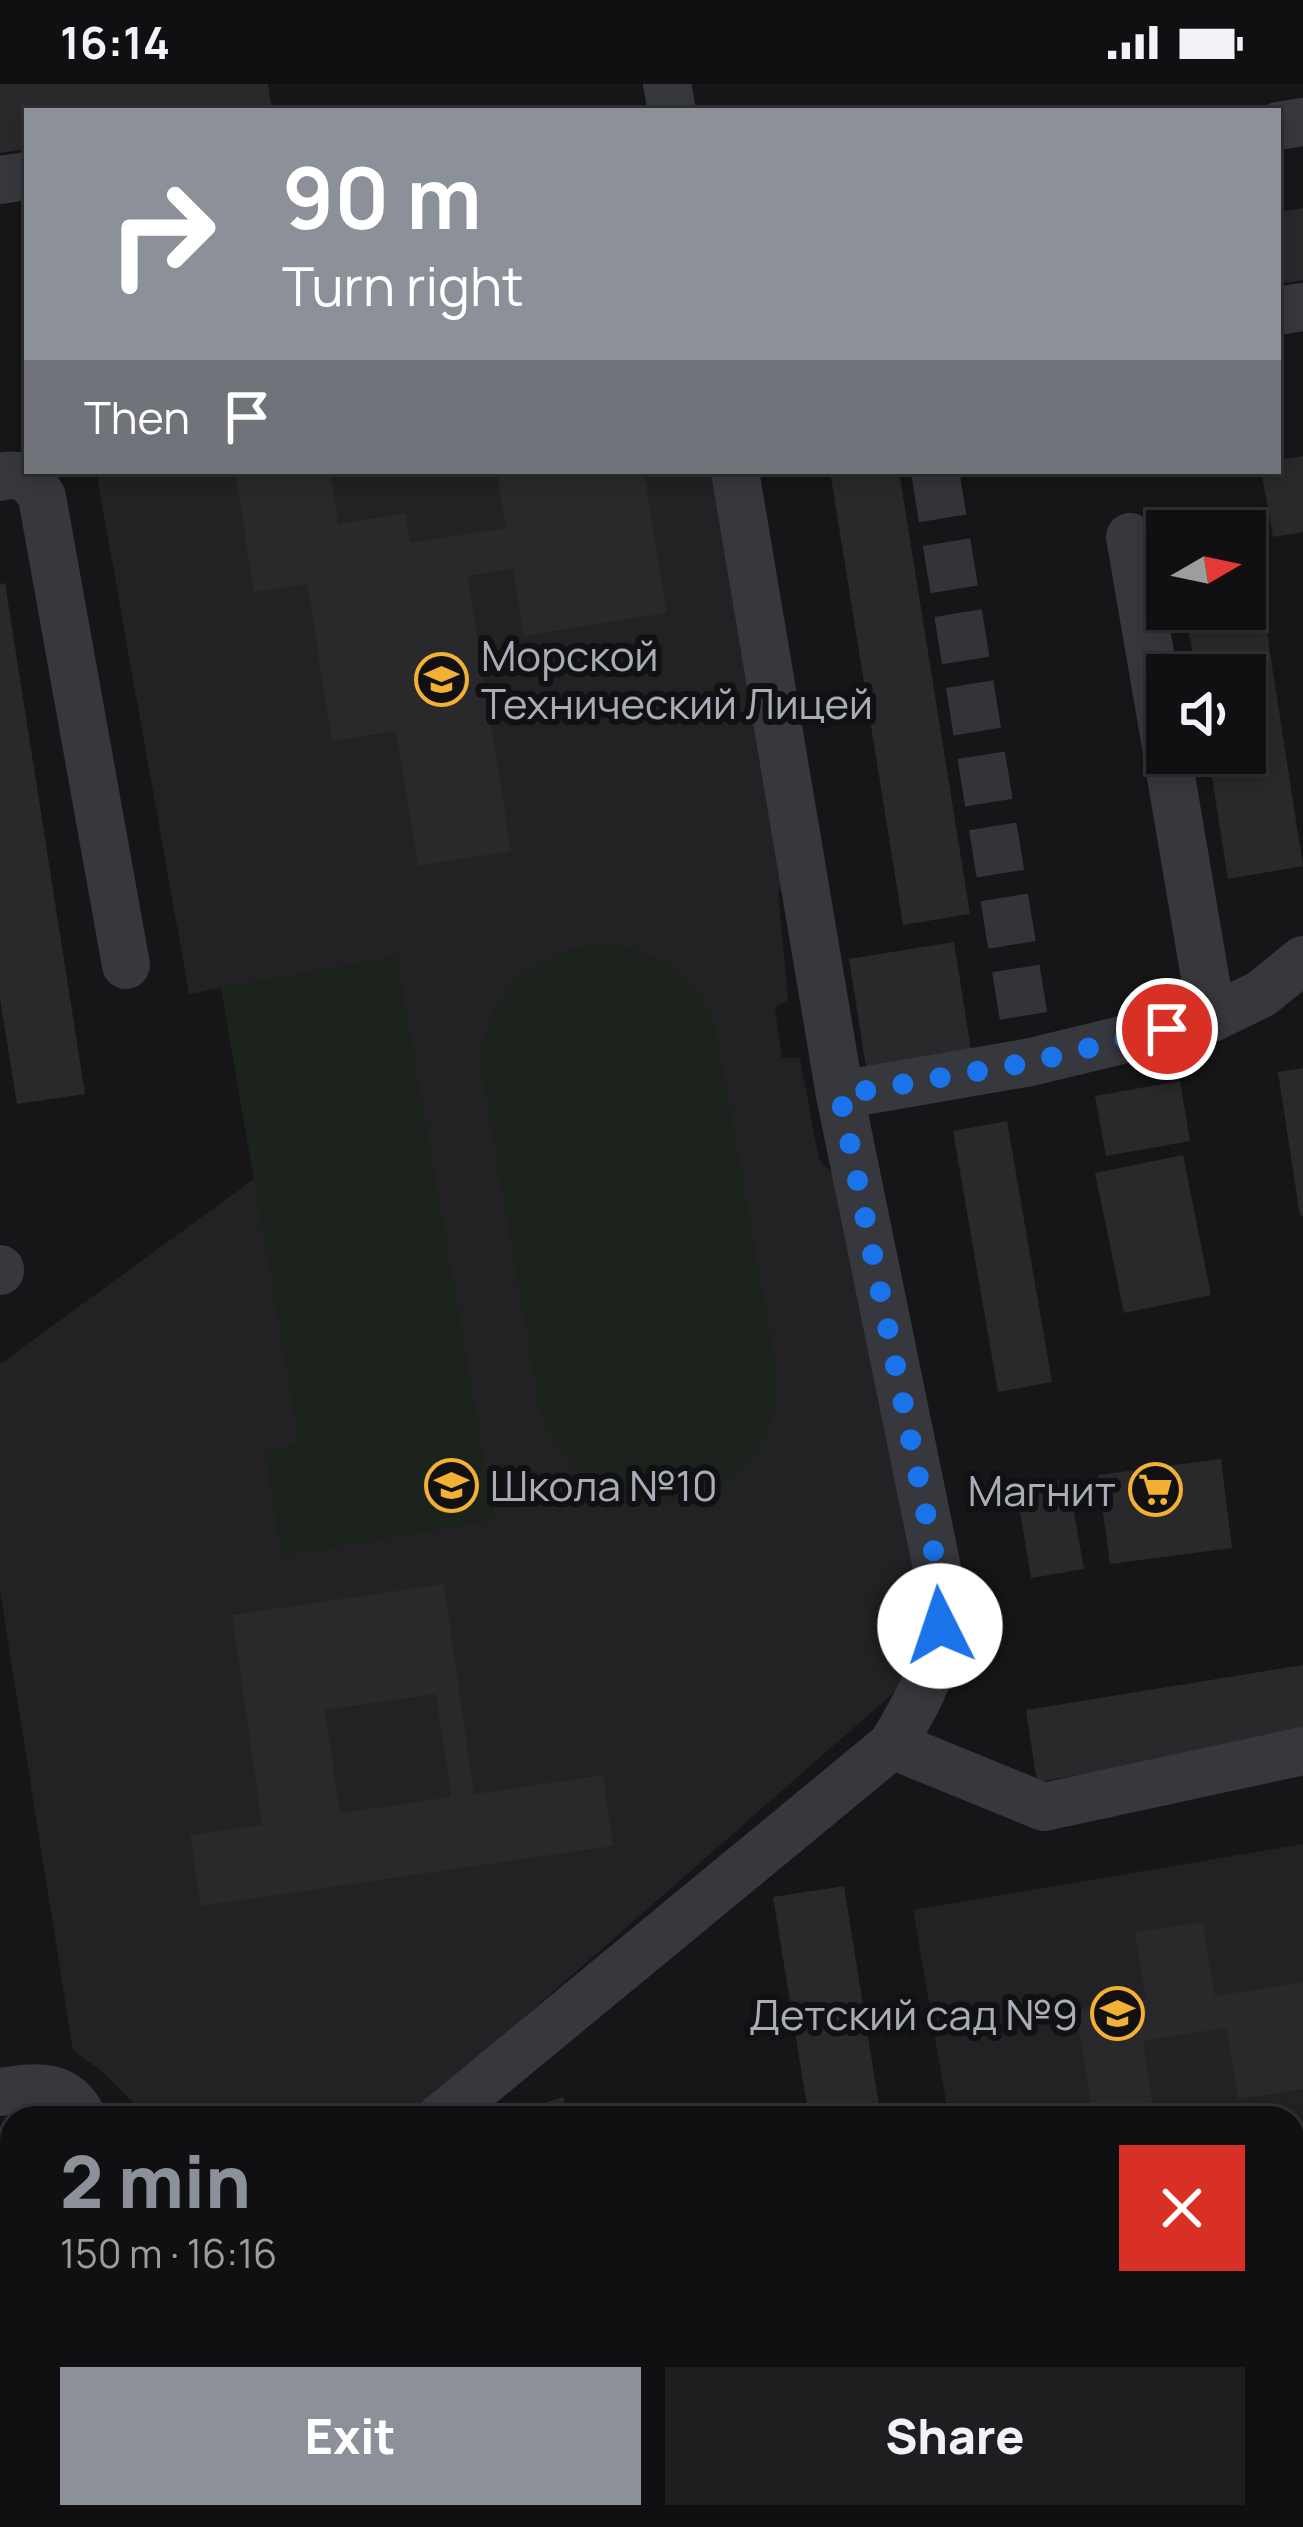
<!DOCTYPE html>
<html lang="en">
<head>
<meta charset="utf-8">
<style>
	:root { --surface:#101012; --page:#1e1e20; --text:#f1f3f6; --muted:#9c9d9f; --line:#303032; --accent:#8c9099 }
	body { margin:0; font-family:Manrope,sans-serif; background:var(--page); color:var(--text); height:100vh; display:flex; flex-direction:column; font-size:45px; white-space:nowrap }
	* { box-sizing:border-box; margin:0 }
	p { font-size:39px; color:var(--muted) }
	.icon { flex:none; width:66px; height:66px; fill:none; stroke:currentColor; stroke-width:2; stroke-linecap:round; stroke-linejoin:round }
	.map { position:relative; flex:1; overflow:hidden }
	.drawer { position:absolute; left:0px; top:2022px; width:1305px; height:423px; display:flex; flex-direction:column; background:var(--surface); border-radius:36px 36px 0 0; box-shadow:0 6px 18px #0003,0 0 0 3px var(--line) }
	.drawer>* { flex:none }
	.guide { position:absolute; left:24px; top:24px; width:1257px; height:366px; border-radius:0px; box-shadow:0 6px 18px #0003,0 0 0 3px var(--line); background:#8c9099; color:#fff; overflow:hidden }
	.needle { width:78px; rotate:81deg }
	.buttons { position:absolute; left:1146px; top:426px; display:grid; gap:24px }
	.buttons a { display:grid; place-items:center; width:120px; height:120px; border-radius:0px; background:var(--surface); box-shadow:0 6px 18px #0003,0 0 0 3px var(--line); font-size:60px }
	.pin { position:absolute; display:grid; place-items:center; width:102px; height:102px; color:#fff; margin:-51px; border:6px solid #fff; border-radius:50%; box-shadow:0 3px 12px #0007 }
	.me { position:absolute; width:132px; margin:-66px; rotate:356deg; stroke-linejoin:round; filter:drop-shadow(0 0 9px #0008) }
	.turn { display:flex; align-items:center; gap:42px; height:252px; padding:0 60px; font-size:54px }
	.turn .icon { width:156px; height:156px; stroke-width:2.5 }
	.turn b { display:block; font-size:84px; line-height:102px }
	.then { display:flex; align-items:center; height:114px; padding:0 60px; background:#0003; gap:24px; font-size:45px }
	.round { display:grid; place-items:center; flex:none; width:126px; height:126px; border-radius:0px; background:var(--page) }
	.summary { display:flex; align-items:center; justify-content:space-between; height:204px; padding:0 60px }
	h1 { font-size:72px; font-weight:800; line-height:90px; color:var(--accent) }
	.button { display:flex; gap:24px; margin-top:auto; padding:24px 60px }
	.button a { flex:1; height:138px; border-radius:0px; background:var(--accent); color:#fff; font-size:48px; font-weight:800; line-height:138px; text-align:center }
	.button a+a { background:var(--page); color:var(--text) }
	.status { display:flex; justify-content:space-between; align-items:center; height:84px; padding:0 60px; background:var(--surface); direction:ltr }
	.status svg { height:33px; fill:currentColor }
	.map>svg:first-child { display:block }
	.built { fill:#222225 }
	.green { fill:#1c231d }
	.building { fill:#29292c; fill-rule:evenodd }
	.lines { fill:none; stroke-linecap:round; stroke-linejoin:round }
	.minor-tunnel { stroke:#333438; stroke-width:48; stroke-dasharray:48 24; stroke-linecap:butt }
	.minor { stroke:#37383d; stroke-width:48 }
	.route { stroke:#1a73e8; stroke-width:21; stroke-dasharray:0 37.8 }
	.labels { text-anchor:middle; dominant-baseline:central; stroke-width:12; stroke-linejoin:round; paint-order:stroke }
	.poi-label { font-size:42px; fill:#a8adb8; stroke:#111113; text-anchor:start }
</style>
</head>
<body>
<div class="status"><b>16:14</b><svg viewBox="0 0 49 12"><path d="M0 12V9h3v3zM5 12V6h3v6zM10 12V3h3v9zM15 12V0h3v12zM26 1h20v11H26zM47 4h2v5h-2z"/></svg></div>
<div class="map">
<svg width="1303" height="2443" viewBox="0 0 1303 2443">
	<rect width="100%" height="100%" fill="#161618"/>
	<g class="built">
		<polygon points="96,387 714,387 788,803 778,806 788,916 775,924 782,974 800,974 819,1076 851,1109 909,1441 918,1538 907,1597 409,2034 148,2034 102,1987 73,1967 0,1507 0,1280 254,1095 300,1360 397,873 189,910"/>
		<polygon points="1303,1760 1303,2257 1293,2258 1293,2034 949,2034 913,1826"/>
	</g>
	<g class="green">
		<path d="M 607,860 C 659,866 694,893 715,940 L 776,1282 C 792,1433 589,1473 540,1328 L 481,986 L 482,962 L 492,928 L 521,890 L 561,867 Z"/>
		<polygon points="397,873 495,1436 282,1472 264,1366 299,1359 221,904"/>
	</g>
	<g class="building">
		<polygon points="0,0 268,0 272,27 27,27 27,65 0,69"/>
		<polygon points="1303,124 1303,196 1278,200 1278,128"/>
		<polygon points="1303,372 1303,448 1273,453 1261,387 1278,387 1278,376"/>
		<polygon points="235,387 330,387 338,440 406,429 410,459 506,444 497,387 644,387 667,529 523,552 513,485 468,492 511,767 418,782 396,647 332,657 307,500 254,508"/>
		<polygon points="830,387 899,387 970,830 903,841"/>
		<polygon points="1251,445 1303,782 1228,795 1208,669 1245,669 1245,591 1196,591 1185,525 1245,525 1245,446"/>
		<polygon points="5,499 85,1010 17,1020 0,915 0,500"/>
		<polygon points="954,858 971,966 866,983 849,875"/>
		<polygon points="1303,984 1303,1132 1300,1132 1278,988"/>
		<polygon points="1180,997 1190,1057 1106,1072 1095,1012"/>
		<polygon points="1007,1037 1052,1298 998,1308 953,1047"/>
		<polygon points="1183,1071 1211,1211 1124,1229 1095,1089"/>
		<polygon points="1221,1375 1232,1464 1110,1480 1098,1391"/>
		<polygon points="1068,1395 1084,1485 1031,1494 1016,1404"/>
		<path d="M 444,1500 L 474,1710 L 603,1691 L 613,1762 L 201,1822 L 190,1751 L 262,1741 L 232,1531 ZM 436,1610 L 451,1713 L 340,1729 L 325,1626 Z"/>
		<polygon points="1303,1581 1303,1654 1037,1698 1026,1626"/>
		<polygon points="844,1802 881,2034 809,2034 773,1813"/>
		<polygon points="1203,1838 1215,1912 1303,1898 1303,2005 1238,2015 1226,1944 1143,1957 1155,2034 1093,2034 1076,1926 1146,1916 1135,1848"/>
		<polygon points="563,2013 570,2034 503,2034 503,2033"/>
		<polygon points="12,2186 12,2308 0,2311 0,2188"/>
		<polygon points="697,2433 1164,2433 1165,2436 1117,2443 699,2443"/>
	</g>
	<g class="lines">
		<g class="minor-tunnel">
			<polyline points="935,387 1031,978"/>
			<polyline points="165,2433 174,2443"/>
			<polyline points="259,2443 271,2433"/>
			<polyline points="1256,2443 1270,2443"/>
		</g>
		<g class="minor">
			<polyline points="667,0 672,27"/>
			<polyline points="1278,42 1303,38"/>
			<polyline points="0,96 27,92"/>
			<polyline points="1278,227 1303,223"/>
			<path d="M 0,393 C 21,388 32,395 42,413 L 126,881"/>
			<polyline points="1130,453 1167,668"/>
			<polyline points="1167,669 1212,934"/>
			<polyline points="840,1011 1031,978 1212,934 1261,910 1303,876"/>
			<polyline points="0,1185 0,1187"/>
			<polyline points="892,1661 1044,1723 1303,1667"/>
			<path d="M 0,2008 C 36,2003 65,1997 83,2034"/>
			<path d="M 440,2034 L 892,1661 C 935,1589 942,1569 937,1484 L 840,1011 L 735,387"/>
			<polyline points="0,2415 12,2405"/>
		</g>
	</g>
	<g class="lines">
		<polyline class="route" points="940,1542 937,1484 840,1011 1031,978 1167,945"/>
	</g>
	<defs>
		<symbol id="school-ring" viewBox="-11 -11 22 22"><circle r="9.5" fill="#111113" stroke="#f2b134" stroke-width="1.5"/><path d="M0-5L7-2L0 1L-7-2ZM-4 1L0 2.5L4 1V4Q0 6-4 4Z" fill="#f2b134"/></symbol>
		<symbol id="supermarket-ring" viewBox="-11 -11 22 22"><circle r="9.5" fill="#111113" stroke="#f2b134" stroke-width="1.5"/><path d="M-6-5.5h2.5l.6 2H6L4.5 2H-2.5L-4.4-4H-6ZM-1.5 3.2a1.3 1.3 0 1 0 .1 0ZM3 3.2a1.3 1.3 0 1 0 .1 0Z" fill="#f2b134"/></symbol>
	</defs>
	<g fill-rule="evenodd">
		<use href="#school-ring" x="412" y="566" width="59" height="59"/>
		<use href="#school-ring" x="422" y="1372" width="59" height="59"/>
		<use href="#supermarket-ring" x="1126" y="1376" width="59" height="59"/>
		<use href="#school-ring" x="1088" y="1900" width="59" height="59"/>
	</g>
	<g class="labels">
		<g class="poi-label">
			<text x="481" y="571">Морской<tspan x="481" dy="48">Технический Лицей</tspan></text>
			<text x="490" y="1401">Школа №10</text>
			<text x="1116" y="1406" text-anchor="end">Магнит</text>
			<text x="1078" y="1930" text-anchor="end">Детский сад №9</text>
		</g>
	</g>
</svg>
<div class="buttons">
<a><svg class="needle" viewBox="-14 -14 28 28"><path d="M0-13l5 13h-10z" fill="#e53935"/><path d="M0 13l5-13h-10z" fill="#9c9d9f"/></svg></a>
<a><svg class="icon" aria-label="sound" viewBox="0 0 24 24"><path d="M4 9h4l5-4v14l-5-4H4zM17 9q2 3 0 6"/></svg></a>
</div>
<div class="pin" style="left:1167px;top:945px;background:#d93025"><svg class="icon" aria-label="arrive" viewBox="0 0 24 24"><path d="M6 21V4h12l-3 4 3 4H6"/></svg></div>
<svg class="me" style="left:940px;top:1542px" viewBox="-20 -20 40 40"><circle r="19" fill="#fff"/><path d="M0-13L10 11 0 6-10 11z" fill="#1a73e8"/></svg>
<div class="guide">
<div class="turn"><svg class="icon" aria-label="right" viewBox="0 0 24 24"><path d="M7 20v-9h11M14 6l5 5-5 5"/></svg><div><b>90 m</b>Turn right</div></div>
<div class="then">Then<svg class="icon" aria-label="arrive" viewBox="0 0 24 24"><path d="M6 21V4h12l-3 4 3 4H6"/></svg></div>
</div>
<section class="drawer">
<div class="summary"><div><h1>2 min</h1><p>150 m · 16:16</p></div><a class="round" style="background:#d93025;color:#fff"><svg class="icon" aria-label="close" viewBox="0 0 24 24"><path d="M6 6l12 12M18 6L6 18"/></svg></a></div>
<div class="button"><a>Exit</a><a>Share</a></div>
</section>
</div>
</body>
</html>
